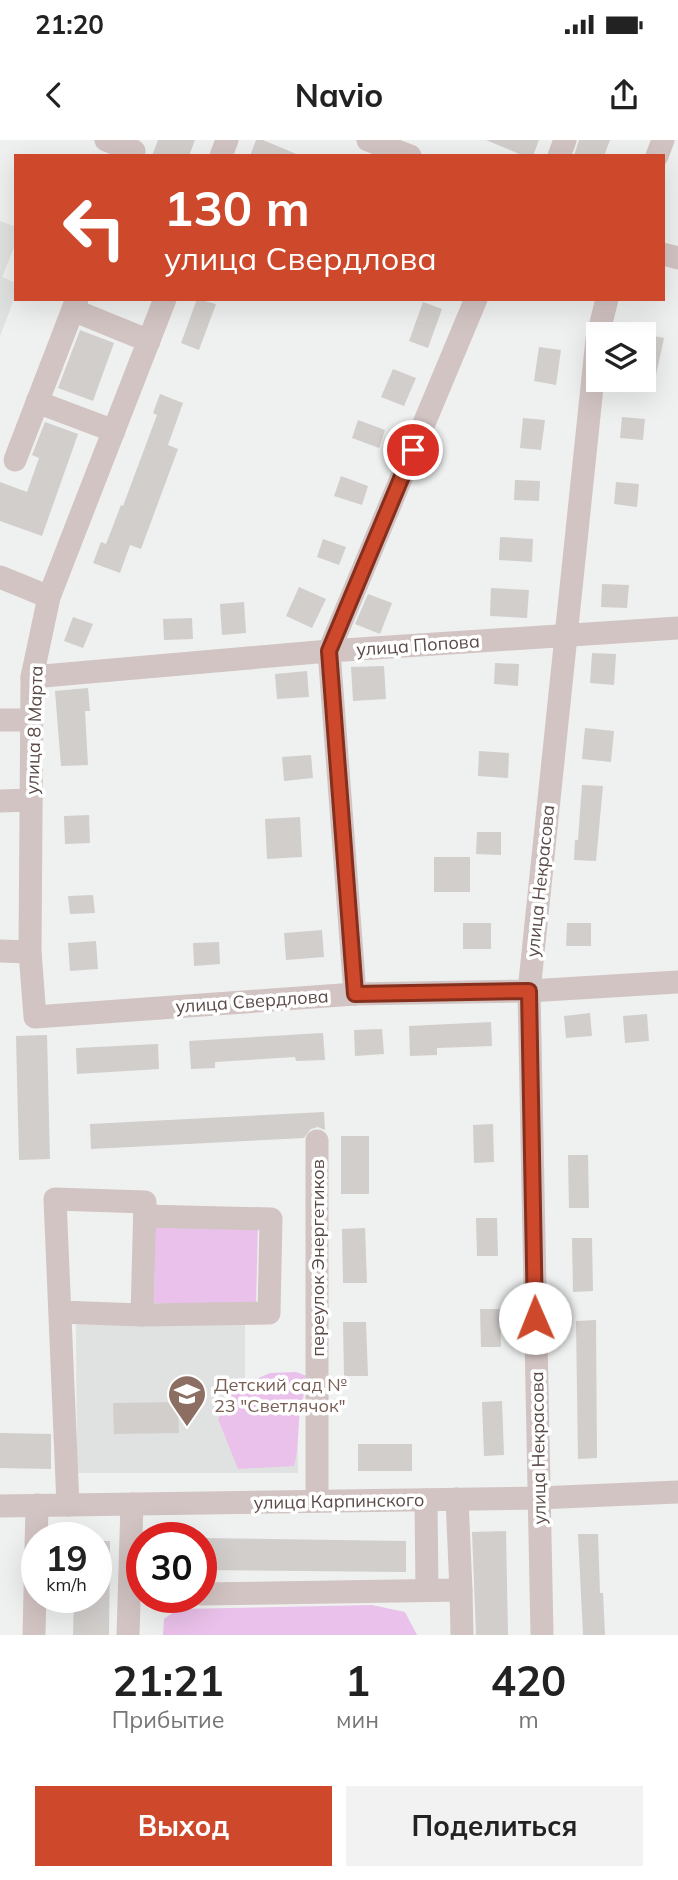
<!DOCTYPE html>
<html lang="ru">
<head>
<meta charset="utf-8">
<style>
	:root { --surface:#fff; --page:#f2f2f2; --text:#222; --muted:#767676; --accent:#ce482b }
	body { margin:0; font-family:Mulish,sans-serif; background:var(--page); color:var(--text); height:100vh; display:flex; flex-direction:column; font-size:26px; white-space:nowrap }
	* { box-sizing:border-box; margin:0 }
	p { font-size:23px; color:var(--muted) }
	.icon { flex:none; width:38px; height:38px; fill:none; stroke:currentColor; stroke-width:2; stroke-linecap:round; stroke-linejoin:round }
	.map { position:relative; height:1495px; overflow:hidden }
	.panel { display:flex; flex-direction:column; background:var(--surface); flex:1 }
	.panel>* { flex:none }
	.top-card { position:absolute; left:14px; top:14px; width:651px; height:147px; border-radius:0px; box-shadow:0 7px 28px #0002; background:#ce482b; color:#fff; overflow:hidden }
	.buttons { position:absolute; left:586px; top:182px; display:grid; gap:14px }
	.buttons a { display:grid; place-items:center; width:70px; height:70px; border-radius:0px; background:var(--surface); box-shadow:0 7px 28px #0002; font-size:35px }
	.speed { position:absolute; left:21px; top:1382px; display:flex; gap:14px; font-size:35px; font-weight:700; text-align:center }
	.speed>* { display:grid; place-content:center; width:91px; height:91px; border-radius:50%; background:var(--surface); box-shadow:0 7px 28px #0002; line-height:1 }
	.speed small { font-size:18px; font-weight:400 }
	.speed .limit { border:10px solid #d22; background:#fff; color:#111 }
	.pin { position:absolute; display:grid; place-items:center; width:60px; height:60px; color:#fff; margin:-30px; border:4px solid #fff; border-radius:50%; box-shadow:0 2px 7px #0007 }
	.me { position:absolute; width:77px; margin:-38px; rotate:359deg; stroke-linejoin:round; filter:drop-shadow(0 0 5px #0008) }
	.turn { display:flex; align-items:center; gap:24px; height:147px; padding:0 35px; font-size:32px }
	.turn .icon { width:91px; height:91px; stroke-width:2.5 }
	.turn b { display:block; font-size:49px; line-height:60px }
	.eta { display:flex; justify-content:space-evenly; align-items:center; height:119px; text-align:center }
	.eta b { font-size:42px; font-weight:700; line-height:49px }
	.button { display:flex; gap:14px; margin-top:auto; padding:14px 35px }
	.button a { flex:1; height:80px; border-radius:0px; background:var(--accent); color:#fff; font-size:28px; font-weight:700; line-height:80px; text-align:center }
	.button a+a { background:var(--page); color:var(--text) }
	.status { display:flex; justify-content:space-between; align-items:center; height:49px; padding:0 35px; background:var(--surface); direction:ltr }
	.status svg { height:19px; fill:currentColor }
	header { display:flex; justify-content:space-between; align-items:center; height:91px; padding:0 35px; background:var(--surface); font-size:32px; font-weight:700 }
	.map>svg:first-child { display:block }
	.education { fill:#dfe2e0 }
	.green { fill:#eac1ea }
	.building { fill:#d2cecc }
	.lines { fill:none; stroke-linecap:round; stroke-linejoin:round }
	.minor { stroke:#d2c4c3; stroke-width:23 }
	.route-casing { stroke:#862f1c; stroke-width:18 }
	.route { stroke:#ce482b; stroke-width:12 }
	.labels { text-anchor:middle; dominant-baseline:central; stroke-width:7; stroke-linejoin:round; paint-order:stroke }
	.street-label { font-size:18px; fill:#5a4a48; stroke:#fff }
	.education-label { font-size:18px; fill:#785e54; stroke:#fff; text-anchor:start }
</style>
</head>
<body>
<div class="status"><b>21:20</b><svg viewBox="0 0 49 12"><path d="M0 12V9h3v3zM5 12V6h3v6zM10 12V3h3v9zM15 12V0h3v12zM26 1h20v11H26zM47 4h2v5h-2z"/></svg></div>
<header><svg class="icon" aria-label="back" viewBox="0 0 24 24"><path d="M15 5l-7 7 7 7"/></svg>Navio<svg class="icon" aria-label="share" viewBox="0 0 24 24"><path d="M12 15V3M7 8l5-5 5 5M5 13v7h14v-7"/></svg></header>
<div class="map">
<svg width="678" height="1495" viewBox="0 0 678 1495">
	<rect width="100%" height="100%" fill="#eef1f0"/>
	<g class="education">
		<polygon points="0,81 16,87 16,103 2,137 16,143 16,154 0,196"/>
		<polygon points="76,1183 245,1183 245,1242 297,1242 298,1333 77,1333"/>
	</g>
	<g class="green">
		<polygon points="155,1083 258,1085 256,1165 154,1163"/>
		<path d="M 296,1232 L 307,1236 C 306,1251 300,1266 299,1281 C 298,1297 298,1311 294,1326 L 238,1329 L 218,1279 L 237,1244 L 254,1240 L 270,1233 Z"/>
		<polygon points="372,1465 405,1472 417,1495 163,1495 164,1479 178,1469"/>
	</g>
	<g class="building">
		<polygon points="158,0 195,0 189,16 152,16"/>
		<polygon points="256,0 263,0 301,16 250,16"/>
		<polygon points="486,0 539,0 533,16 524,16"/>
		<polygon points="579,0 610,0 604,16 574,16"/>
		<polygon points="197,159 216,164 199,210 181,203"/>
		<polygon points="423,162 442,169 428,208 409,201"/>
		<polygon points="80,190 114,203 93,261 58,248"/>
		<polygon points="644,194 664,198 655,240 644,238"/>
		<polygon points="539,207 561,210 556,245 534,241"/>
		<polygon points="393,229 416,238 404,266 381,257"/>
		<polygon points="160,254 183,263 168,305 178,309 141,409 130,405 120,433 93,423 101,402 106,404 121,365 123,366 157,275 153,273"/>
		<polygon points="622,277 645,279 643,300 620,298"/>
		<polygon points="523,278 545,280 541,310 520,308"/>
		<polygon points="358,280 385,290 379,308 352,298"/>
		<polygon points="45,282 78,294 42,396 0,381 0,342 27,352 39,318 32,315"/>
		<polygon points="341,336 368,346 362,365 334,356"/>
		<polygon points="515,340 540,341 539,361 514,360"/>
		<polygon points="616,342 639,344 637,367 614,364"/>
		<polygon points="500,397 533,399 532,422 499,420"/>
		<polygon points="323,399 346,407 339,425 317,417"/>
		<polygon points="602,444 629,445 627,468 601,467"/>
		<polygon points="299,447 326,459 312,488 286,476"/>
		<polygon points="491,448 529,450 527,478 490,476"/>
		<polygon points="368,454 392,463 380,494 355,484"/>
		<polygon points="244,462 246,493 222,495 220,464"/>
		<polygon points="73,477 93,484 83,508 64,501"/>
		<polygon points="192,478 193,499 164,500 163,479"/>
		<polygon points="592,513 616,514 614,545 590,543"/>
		<polygon points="495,523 519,524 518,546 494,544"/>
		<polygon points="384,526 386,559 353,561 351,527"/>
		<polygon points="307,531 309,557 277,559 275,534"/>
		<polygon points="88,548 90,571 85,571 88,625 61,626 55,551"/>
		<polygon points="585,588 614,591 611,622 582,619"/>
		<polygon points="479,611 509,613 508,638 478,636"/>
		<polygon points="311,615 313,638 284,641 282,617"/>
		<polygon points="582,645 603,646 596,721 574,720 575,700 578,700"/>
		<polygon points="89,675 90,703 65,704 64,676"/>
		<polygon points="300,677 302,717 267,719 265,679"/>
		<polygon points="477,692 501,692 501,715 476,714"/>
		<rect x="434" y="717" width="36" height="35"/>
		<polygon points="93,755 95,773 70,774 68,756"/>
		<rect x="463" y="783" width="28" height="26"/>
		<polygon points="567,783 591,783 591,806 566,806"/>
		<polygon points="322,790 324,817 286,820 284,793"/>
		<polygon points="96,801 98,829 70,831 68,803"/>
		<polygon points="219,802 220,824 194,826 193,803"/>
		<polygon points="590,873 592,896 566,898 564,876"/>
		<polygon points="647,874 649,901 625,903 623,876"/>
		<polygon points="491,882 492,906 437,908 437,915 410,916 409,886"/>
		<polygon points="382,889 384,914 355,916 354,890"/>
		<polygon points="323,893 325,920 296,921 295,917 215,922 215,928 191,929 189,901"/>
		<polygon points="47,895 50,1019 19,1020 16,896"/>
		<polygon points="158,904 159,929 77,934 76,908"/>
		<polygon points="324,972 325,990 318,987 311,989 304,998 91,1009 90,984"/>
		<polygon points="493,984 494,1022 474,1023 473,985"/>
		<rect x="341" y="996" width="28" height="58"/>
		<polygon points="568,1015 588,1015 589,1068 569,1068"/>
		<polygon points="476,1078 497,1078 498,1116 477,1116"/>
		<polygon points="365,1088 367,1143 343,1143 342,1089"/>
		<polygon points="572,1098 592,1098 593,1151 573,1152"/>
		<polygon points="480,1169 500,1169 501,1207 481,1207"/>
		<polygon points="596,1180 597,1318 578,1319 576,1181"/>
		<polygon points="343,1182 366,1182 368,1236 344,1236"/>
		<polygon points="502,1261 504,1315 484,1316 482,1262"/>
		<polygon points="178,1262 179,1293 114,1294 113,1263"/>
		<polygon points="0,1293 51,1294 51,1329 0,1328"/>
		<rect x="358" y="1304" width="54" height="27"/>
		<polygon points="506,1391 508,1495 476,1495 472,1392"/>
		<polygon points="578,1394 598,1394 600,1453 603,1453 605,1495 583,1495"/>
		<polygon points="201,1398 406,1401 406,1432 201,1430"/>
		<polygon points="96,1401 110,1401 109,1495 73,1495 74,1458 96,1458"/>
	</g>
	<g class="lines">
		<g class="minor">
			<polyline points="106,0 134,11 133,16"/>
			<polyline points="368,0 410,16"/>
			<polyline points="221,16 227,0"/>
			<polyline points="559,16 565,0"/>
			<polyline points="657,16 663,0"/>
			<polyline points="663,114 678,118"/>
			<polyline points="165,159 49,457 32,537 30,812 35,877 355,854 529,851 678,842"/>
			<polyline points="73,170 149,201"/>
			<polyline points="37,262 114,291"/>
			<polyline points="15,320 77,159"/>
			<polyline points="0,437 49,457"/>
			<polyline points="32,537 329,511 678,488"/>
			<polyline points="0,580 32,580"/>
			<polyline points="0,661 31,660"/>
			<polyline points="0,811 30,812"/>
			<polyline points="355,854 329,511 476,159"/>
			<polyline points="60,1172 142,1175 145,1062 55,1059 68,1365"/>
			<polyline points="142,1175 269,1173 271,1079 145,1076"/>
			<polyline points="457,1359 461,1450"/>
			<polyline points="426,1360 427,1450"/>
			<polyline points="317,1361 317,1001"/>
			<polyline points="0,1366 538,1358 678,1352"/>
			<polyline points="201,1454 461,1450 462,1495"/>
			<polyline points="34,1495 37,1365"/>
			<polyline points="128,1495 132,1364"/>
			<polyline points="542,1495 529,851 597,199 607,159"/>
		</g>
	</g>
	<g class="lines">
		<defs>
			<polyline id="route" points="413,310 329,511 355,854 529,851 535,1178"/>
		</defs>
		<use href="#route" class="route-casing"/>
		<use href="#route" class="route"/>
	</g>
	<defs>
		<symbol id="school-pin" viewBox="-11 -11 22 30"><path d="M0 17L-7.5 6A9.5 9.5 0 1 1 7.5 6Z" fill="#8d6e63" stroke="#fff"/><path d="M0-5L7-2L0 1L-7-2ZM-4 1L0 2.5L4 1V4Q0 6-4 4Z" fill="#fff"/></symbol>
	</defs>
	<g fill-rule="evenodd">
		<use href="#school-pin" x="165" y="1232" width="44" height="60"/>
	</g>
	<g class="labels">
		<g class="street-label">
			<text transform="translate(418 505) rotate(-4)">улица Попова</text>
			<text transform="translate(34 590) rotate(-88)">улица 8 Марта</text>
			<text transform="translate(540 741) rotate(-84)">улица Некрасова</text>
			<text transform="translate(252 861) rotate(-4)">улица Свердлова</text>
			<text transform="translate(317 1118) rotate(-90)">переулок Энергетиков</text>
			<text transform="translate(538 1308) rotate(-91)">улица Некрасова</text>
			<text transform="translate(339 1361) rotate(-1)">улица Карпинского</text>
		</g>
		<g class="education-label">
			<text x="214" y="1244">Детский сад №<tspan x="214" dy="21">23 "Светлячок"</tspan></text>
		</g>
	</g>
</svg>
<div class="buttons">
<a><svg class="icon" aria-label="layers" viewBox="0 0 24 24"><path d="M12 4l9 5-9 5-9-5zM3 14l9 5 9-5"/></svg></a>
</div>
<div class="speed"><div>19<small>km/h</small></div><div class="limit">30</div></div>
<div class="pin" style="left:413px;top:310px;background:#d93025"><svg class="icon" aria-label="arrive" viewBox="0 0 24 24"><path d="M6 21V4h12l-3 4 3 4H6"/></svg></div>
<svg class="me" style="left:535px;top:1178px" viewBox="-20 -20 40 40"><circle r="19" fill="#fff"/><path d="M0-13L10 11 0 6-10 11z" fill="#ce482b"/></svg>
<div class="top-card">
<div class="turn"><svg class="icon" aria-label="left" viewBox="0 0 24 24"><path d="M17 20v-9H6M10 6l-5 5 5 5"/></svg><div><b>130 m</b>улица Свердлова</div></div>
</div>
</div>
<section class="panel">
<div class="eta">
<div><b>21:21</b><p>Прибытие</p></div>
<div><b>1</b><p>мин</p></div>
<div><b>420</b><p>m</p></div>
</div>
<div class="button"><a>Выход</a><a>Поделиться</a></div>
</section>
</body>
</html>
